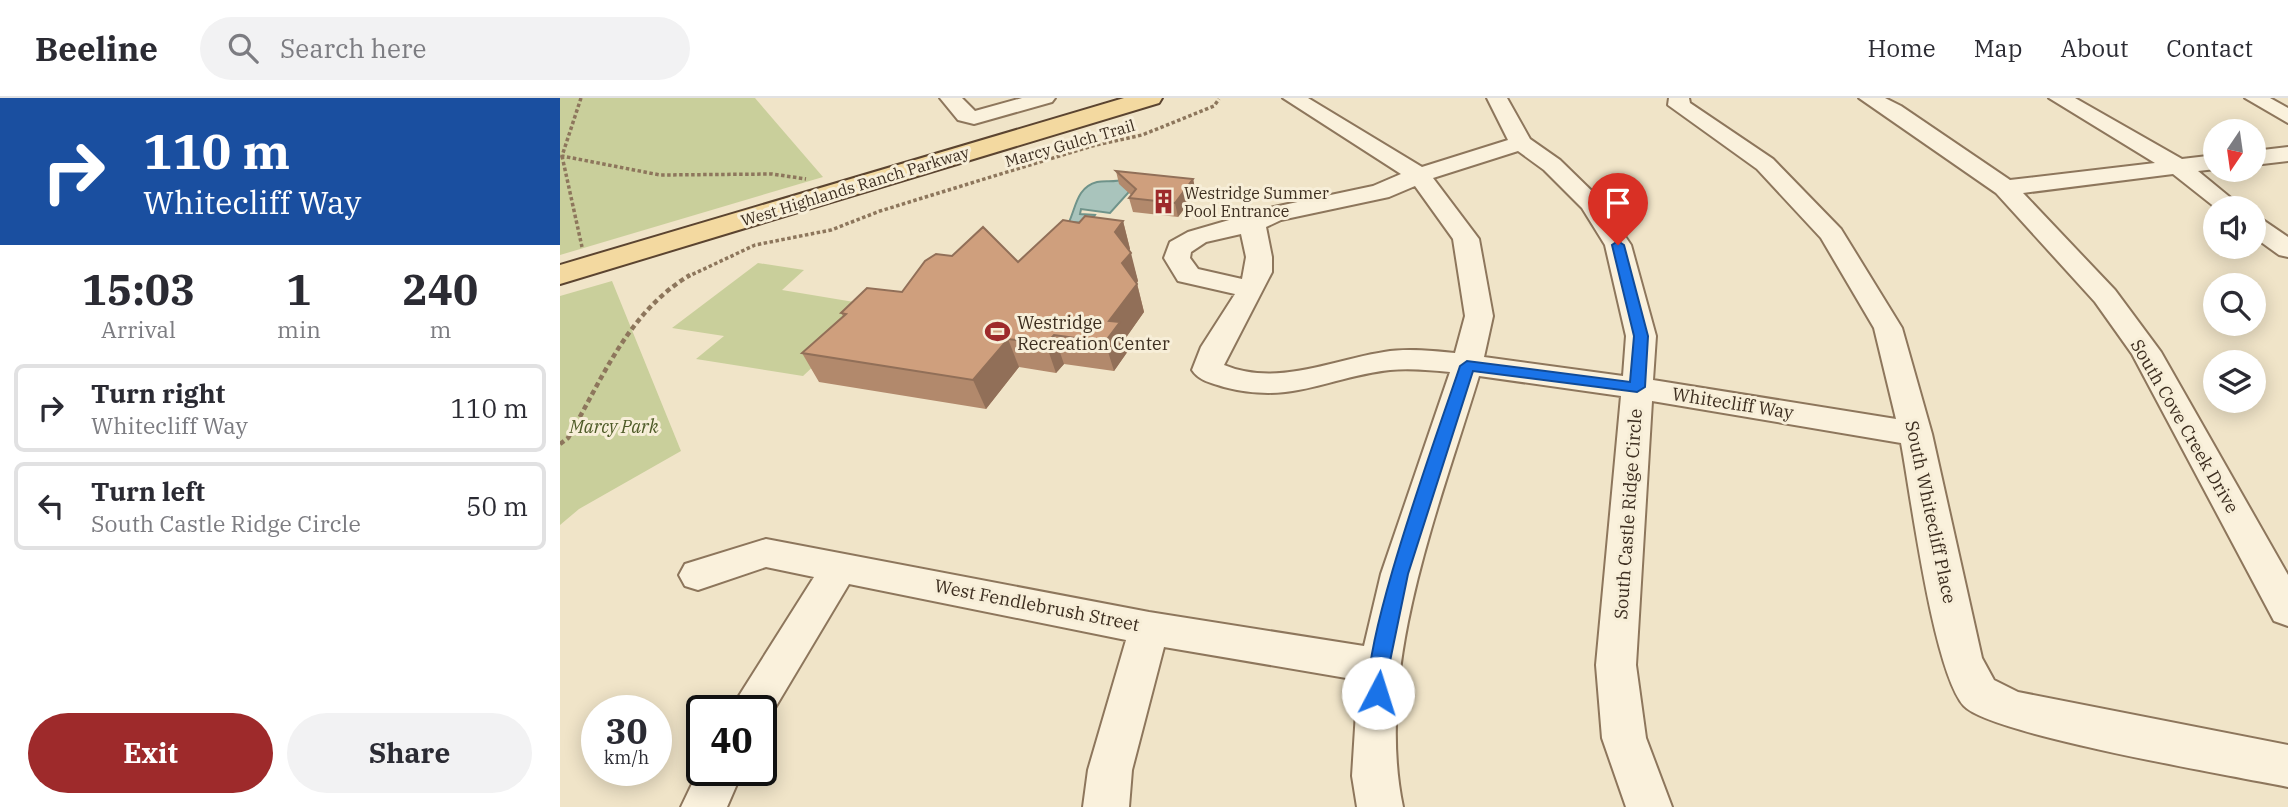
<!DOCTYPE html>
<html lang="en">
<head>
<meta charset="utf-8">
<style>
	:root { --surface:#fff; --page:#f2f2f3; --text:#2b2b33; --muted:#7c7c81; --line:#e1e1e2; --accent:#9e2a2b }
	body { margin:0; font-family:"IBM Plex Serif",serif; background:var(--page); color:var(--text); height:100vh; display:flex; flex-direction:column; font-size:26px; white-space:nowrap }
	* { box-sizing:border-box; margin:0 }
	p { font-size:23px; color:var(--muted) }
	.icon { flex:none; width:38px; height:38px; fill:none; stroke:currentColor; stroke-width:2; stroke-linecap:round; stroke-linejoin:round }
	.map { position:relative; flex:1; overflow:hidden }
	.drawer { display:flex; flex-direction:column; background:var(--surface); width:560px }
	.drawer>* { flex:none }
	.hud { background:#1a4fa0; color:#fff; overflow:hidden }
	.needle { width:46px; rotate:193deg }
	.controls { position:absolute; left:1643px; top:21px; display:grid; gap:14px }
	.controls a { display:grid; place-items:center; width:63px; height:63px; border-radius:50%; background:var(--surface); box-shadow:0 4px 18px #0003; font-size:35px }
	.speed { position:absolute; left:21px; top:597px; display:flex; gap:14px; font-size:35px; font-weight:700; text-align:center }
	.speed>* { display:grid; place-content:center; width:91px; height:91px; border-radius:50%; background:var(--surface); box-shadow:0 4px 18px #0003; line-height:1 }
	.speed small { font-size:18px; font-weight:400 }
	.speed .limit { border:4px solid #111; border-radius:10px; background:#fff; color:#111 }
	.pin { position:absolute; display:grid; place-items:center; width:60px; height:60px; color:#fff; margin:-72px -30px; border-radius:50% 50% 50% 0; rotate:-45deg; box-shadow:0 0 7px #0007 }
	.pin .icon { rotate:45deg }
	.me { position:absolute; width:77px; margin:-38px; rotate:5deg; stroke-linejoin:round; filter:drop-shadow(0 0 5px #0008) }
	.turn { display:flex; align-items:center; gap:24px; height:147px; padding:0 28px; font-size:32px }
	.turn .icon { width:91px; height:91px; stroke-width:2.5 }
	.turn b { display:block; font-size:49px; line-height:60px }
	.eta { display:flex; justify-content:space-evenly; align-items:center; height:119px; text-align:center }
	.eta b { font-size:42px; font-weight:700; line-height:49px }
	.action { display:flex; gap:14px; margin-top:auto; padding:14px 28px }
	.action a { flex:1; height:80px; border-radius:42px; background:var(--accent); color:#fff; font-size:28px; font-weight:700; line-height:80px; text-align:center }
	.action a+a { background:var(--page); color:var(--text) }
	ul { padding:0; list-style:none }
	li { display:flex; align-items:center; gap:21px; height:88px; margin:0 14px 10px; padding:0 14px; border:4px solid var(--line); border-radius:10px }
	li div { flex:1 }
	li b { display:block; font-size:26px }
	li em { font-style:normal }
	header { display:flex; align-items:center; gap:42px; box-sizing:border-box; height:98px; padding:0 35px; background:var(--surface); border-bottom:2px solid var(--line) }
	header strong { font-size:33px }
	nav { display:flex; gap:38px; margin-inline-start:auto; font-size:24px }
	.search { width:490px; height:63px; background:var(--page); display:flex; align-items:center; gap:18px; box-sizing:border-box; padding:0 24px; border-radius:38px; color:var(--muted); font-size:26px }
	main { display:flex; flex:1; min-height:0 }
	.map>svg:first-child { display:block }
	.green { fill:#c9cf9b }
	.water { fill:#a9c4bc; stroke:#6f938a; stroke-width:2 }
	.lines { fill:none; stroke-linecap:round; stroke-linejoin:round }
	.minor-casing { stroke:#8d765c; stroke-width:4 }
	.major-casing { stroke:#5b4430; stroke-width:4 }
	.path-far1 { stroke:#8d765c; stroke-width:3.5; stroke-dasharray:3.5 2.5; stroke-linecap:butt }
	.path { stroke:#8d765c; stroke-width:4.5; stroke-dasharray:5 3.5; stroke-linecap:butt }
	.minor { fill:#faf1dc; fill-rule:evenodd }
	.major { fill:#f3d9a0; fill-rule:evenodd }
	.wall { fill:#b2896c }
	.shaded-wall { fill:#916f58 }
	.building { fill:#cf9f7d; stroke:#916f58; stroke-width:2 }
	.route { fill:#1a73e8; stroke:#114b97; stroke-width:2 }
	.labels { text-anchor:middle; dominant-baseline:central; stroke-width:6; stroke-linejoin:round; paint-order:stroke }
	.far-street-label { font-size:16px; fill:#3d2e20; stroke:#f7eed8 }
	.far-poi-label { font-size:16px; fill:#3d2e20; stroke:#f7eed8; text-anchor:start }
	.poi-label { font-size:18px; fill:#3d2e20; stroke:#f7eed8; text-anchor:start }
	.street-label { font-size:18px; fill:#3d2e20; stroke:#f7eed8 }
	.park-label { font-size:18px; font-style:italic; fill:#4d5a26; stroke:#f7eed8 }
</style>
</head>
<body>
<header>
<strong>Beeline</strong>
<div class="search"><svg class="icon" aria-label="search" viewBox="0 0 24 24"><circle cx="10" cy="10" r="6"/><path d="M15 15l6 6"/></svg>Search here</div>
<nav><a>Home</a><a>Map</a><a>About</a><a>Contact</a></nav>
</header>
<main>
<section class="drawer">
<div class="hud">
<div class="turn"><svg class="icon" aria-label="right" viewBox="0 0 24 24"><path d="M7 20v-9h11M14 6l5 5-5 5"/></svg><div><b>110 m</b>Whitecliff Way</div></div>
</div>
<div class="eta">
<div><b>15:03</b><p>Arrival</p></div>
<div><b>1</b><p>min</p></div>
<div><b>240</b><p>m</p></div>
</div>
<ul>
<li><svg class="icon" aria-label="right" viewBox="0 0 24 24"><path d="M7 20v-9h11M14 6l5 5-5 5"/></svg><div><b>Turn right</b><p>Whitecliff Way</p></div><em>110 m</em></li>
<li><svg class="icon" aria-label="left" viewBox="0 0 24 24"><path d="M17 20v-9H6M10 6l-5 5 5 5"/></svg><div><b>Turn left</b><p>South Castle Ridge Circle</p></div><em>50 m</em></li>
</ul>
<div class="action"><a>Exit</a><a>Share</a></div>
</section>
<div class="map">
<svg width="1728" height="709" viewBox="0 0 1728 709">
	<rect width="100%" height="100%" fill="#f0e4c8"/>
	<g class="green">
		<polygon points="0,0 195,0 263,79 0,157"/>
		<polygon points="198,165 244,172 222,192 318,208 243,278 136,261 164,238 112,230"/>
		<polygon points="52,183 121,353 19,411 0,427 0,198"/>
	</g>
	<path class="water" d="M 564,81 L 577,85 L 550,115 L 521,111 L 520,116 L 535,117 L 530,125 L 509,124 C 516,109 517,89 537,84 C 546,82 554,85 564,81 Z"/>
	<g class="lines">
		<defs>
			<g id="minor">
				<polygon points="380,0 402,0 415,13 462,0 495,0 492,4 414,26 398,22"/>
				<path d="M 723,0 L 748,0 L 862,69 L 948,42 L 927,0 L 947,0 L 970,41 L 1000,62 L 1040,101 L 1071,147 L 1096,238 L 1093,282 L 1336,321 L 1314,230 L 1261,140 L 1197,71 L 1108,7 L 1109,0 L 1129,0 L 1130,5 L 1213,61 L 1281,131 L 1342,230 L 1372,336 L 1422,560 L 1434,582 L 1458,594 L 1728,647 L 1728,689 C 1675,678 1431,637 1404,608 C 1373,573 1351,398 1341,345 L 1092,303 L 1076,567 L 1086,640 L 1112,709 L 1066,709 L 1042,640 L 1036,567 L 1061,298 L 919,278 C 879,410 814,571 843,709 L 797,709 L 792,678 L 798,582 L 604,549 L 572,672 L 569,709 L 523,709 L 528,672 L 566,542 L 289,486 L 206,625 L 201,627 L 201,612 L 170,612 L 254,479 L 206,469 L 138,492 L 125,488 L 119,477 L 125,466 L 206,441 L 589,514 L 804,548 L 821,476 L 890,274 C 870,272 850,270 830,272 C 767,279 733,307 664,289 C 652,285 639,283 632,272 L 641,249 L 675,196 L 618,183 L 604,160 L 610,144 L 628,134 L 714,109 L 813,88 L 841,76 ZM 958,53 L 984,72 L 1022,110 L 1045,147 L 1066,238 L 1063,278 L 924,259 L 933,218 L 919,141 L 873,80 ZM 855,88 L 893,141 L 905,218 L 895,255 C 872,253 847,250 824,254 C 772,262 717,289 664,267 L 712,174 L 712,159 L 706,129 L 721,122 L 829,99 ZM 681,136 L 686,159 L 682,181 L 638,171 L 630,160 L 631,154 L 646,144 Z"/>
				<polygon points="1299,0 1325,0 1341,8 1450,82 1595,65 1489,0 1515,0 1622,61 1656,57 1656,71 1638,73 1683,110 1656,110 1613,76 1463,95 1555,192 1601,254 1728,477 1728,528 1714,523 1572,256 1535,204 1436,95"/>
				<polygon points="1685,0 1710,0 1728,10 1728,25"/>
				<polygon points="1728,49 1728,63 1694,67 1694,53"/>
				<polygon points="1694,119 1703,122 1728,139 1728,159 1719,157 1694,139"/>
				<polygon points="142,665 142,672 183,672 167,709 121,709"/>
			</g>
			<polygon id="major" points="564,0 602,0 599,5 0,186 0,167"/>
		</defs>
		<use href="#minor" class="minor-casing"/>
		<use href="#major" class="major-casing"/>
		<g class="path-far1">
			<polyline points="21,0 2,58 100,77 212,76 246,81"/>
			<polyline points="2,58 22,149"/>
			<polyline points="127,179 195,147 271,132 320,113 532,48 582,37 654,8 659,1"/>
		</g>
		<path class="path" d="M 0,346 L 8,340 C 43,280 67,215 130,177"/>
		<use href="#minor" class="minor"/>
		<use href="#major" class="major"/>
	</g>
	<g class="wall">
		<polygon points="556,73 633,81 636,95 618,119 573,114 569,100 571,97 559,86"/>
		<polygon points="563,123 570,151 569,152 578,183 577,185 584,214 565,241 568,253 554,273 504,266 496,275 459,269 426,311 259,284 242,255 283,218 281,215 342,194 392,158 458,164 519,125"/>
	</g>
	<g class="shaded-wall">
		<polygon points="633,81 636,95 618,119 615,105"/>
		<polygon points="563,123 570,151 562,161 555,134"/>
		<polygon points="571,155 578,183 570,193 562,165"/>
		<polygon points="577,186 584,214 565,241 568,253 554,273 545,244 549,223"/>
		<polygon points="494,237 504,266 496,275 486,246"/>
		<polygon points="448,241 459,269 426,311 413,282"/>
	</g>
	<g class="building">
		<polygon points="556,73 633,81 615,105 569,100 576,91"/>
		<polygon points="525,118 563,123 555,134 571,155 562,165 577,186 549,223 560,224 545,244 494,237 486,246 448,241 413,282 242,255 286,216 281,215 307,190 342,194 365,163 376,156 392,158 423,129 458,164 503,122 519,125"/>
	</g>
	<path class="route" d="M 1058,143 L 1064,147 L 1088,238 L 1085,289 L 1077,294 L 913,273 L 848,476 L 829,568 L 825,602 L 818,604 L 811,602 C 793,563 883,320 900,268 L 907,263 L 1070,284 L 1074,238 L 1052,147 Z"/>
	<defs>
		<symbol id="building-bare" viewBox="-9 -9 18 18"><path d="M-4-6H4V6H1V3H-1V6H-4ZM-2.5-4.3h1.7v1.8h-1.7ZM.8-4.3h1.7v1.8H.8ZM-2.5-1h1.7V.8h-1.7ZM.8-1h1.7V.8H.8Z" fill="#9e2a2b" stroke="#f7eed8" stroke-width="2.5" paint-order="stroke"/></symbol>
		<symbol id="stadium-bare" viewBox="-9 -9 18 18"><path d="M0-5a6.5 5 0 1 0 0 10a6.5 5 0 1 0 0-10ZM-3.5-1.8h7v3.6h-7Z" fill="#9e2a2b" stroke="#f7eed8" stroke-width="2.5" paint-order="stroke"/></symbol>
	</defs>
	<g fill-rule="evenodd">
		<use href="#building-bare" x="586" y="86" width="35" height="35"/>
		<use href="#stadium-bare" x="420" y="216" width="35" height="35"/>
	</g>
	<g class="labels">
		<g class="far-street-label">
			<text transform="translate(510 45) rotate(-16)">Marcy Gulch Trail</text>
			<text transform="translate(295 88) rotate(-17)">West Highlands Ranch Parkway</text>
		</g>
		<g class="far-poi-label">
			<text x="624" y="95">Westridge Summer<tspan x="624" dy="18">Pool Entrance</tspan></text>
		</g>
		<g class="poi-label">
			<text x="457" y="224">Westridge<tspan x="457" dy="21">Recreation Center</tspan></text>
		</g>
		<g class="street-label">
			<text transform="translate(1173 305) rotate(9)">Whitecliff Way</text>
			<text transform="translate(1625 328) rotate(60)">South Cove Creek Drive</text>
			<text transform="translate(1371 414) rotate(78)">South Whitecliff Place</text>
			<text transform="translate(1068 416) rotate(-86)">South Castle Ridge Circle</text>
			<text transform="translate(477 507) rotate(11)">West Fendlebrush Street</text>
		</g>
		<g class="park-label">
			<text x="54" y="328">Marcy Park</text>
		</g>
	</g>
</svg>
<div class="controls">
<a><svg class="needle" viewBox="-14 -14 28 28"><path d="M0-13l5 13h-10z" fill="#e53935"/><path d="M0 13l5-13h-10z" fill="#7c7c81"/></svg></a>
<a><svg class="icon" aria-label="sound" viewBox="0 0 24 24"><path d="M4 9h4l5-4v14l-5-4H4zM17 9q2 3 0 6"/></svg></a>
<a><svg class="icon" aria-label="search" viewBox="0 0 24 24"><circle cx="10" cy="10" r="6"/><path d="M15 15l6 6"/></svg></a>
<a><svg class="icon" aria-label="layers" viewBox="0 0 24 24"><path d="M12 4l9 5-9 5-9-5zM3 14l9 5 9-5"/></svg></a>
</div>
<div class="speed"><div>30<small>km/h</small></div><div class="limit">40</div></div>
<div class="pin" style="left:1058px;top:147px;background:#d93025"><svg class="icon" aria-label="arrive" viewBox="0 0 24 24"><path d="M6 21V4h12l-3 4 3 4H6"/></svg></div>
<svg class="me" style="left:818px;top:595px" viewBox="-20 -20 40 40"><circle r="19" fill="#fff"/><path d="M0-13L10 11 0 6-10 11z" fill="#1a73e8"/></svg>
</div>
</main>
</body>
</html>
